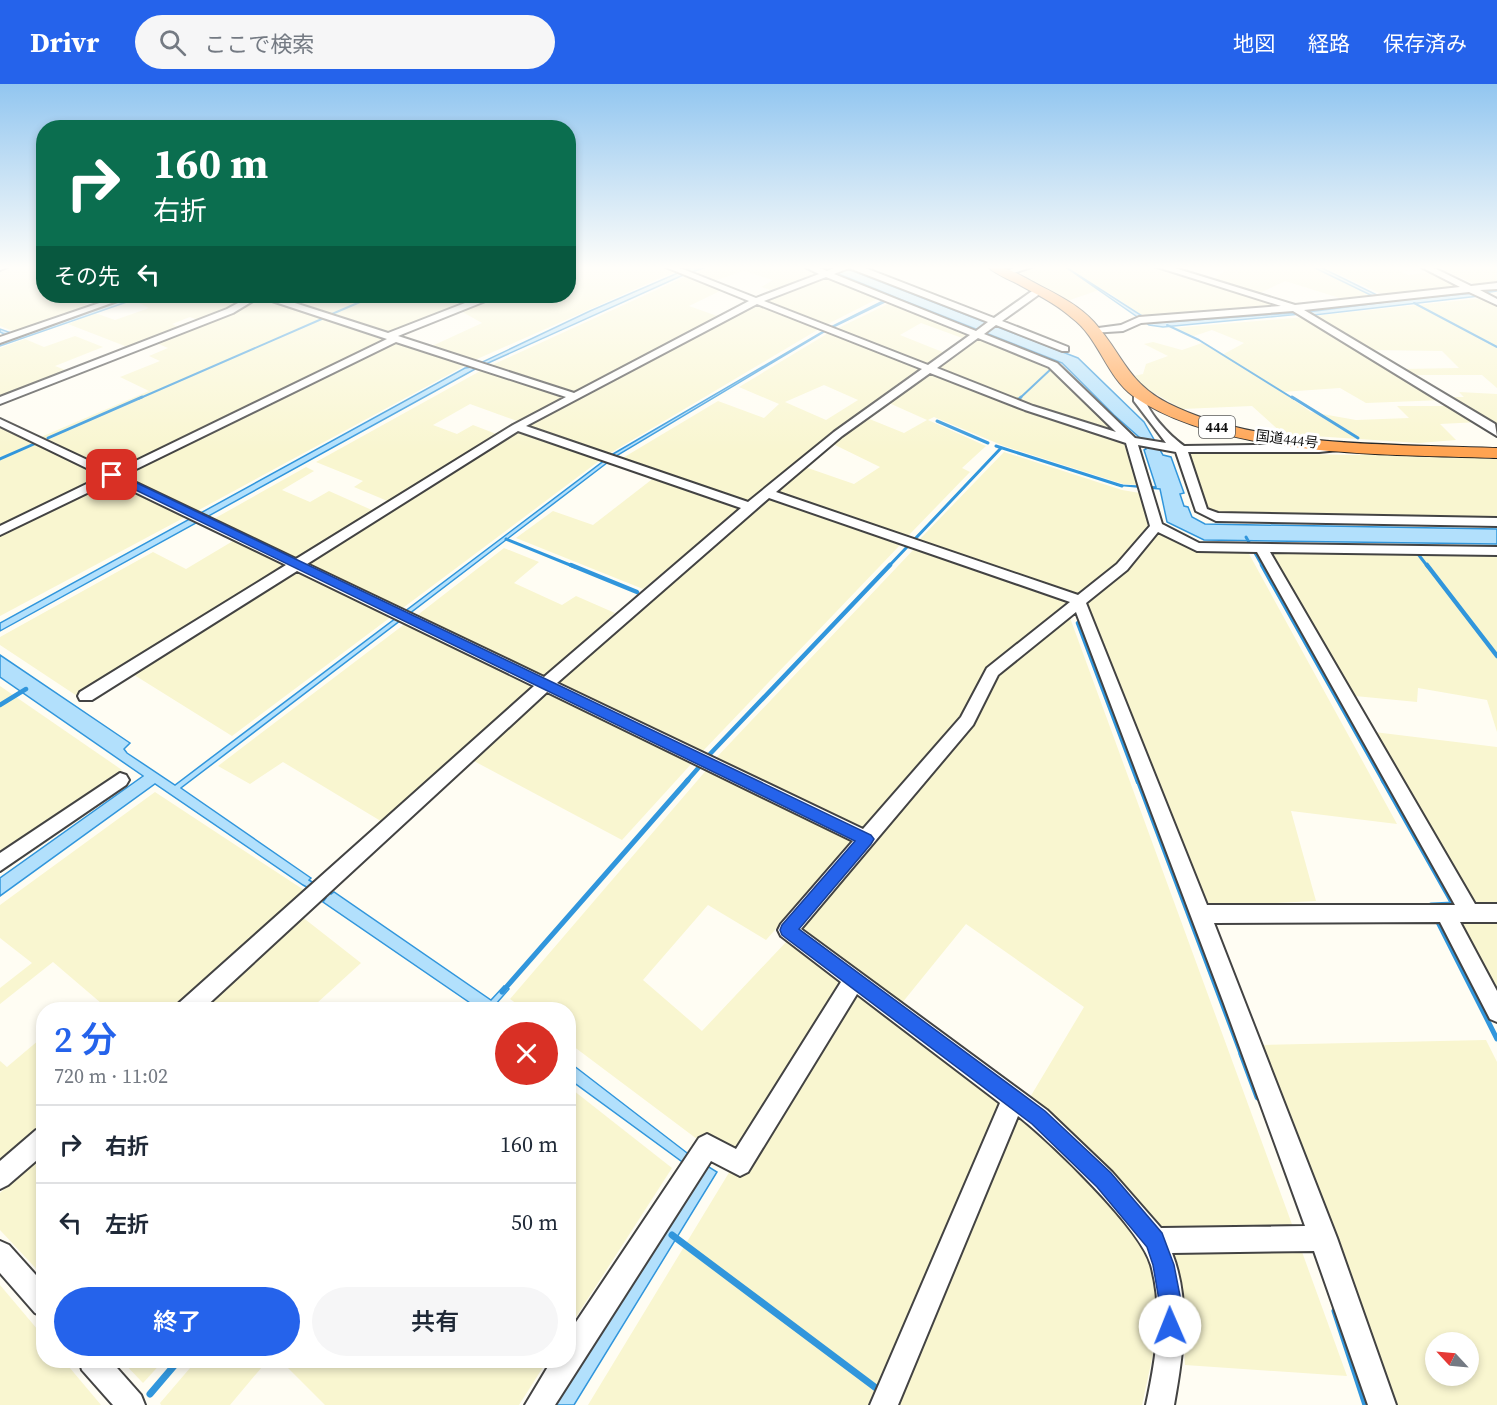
<!DOCTYPE html>
<html lang="ja">
<head>
<meta charset="utf-8">
<style>
	:root { --surface:#fff; --page:#f6f6f7; --text:#1f2937; --muted:#747a83; --line:#e0e1e3; --accent:#2563eb }
	body { margin:0; font-family:"Source Serif 4","Noto Sans JP",serif; background:var(--page); color:var(--text); height:100vh; display:flex; flex-direction:column; font-size:22px; white-space:nowrap }
	* { box-sizing:border-box; margin:0 }
	p { font-size:20px; color:var(--muted) }
	.icon { flex:none; width:33px; height:33px; fill:none; stroke:currentColor; stroke-width:2; stroke-linecap:round; stroke-linejoin:round }
	.map { position:relative; flex:1; overflow:hidden }
	.side { position:absolute; left:36px; top:918px; width:540px; height:366px; display:flex; flex-direction:column; background:var(--surface); border-radius:24px; box-shadow:0 3px 9px #0003 }
	.side>* { flex:none }
	.hud { position:absolute; left:36px; top:36px; width:540px; height:183px; border-radius:24px; box-shadow:0 3px 9px #0003; background:#0b6e4f; color:#fff; overflow:hidden }
	.needle { width:39px; rotate:296deg }
	.tools { position:absolute; left:1425px; top:1248px; display:grid; gap:12px }
	.tools a { display:grid; place-items:center; width:54px; height:54px; border-radius:50%; background:var(--surface); box-shadow:0 3px 9px #0003; font-size:30px }
	.pin { position:absolute; display:grid; place-items:center; width:51px; height:51px; color:#fff; margin:-26px; border-radius:12px; box-shadow:0 3px 9px #0006 }
	.me { position:absolute; width:66px; margin:-33px; rotate:359deg; stroke-linejoin:round; filter:drop-shadow(0 0 4px #0008) }
	.turn { display:flex; align-items:center; gap:21px; height:126px; padding:0 18px; font-size:27px }
	.turn .icon { width:78px; height:78px; stroke-width:2.5 }
	.turn b { display:block; font-size:42px; line-height:51px }
	.then { display:flex; align-items:center; height:57px; padding:0 18px; background:#0003; gap:12px; font-size:22px }
	.round { display:grid; place-items:center; flex:none; width:63px; height:63px; border-radius:32px; background:var(--page) }
	.head { display:flex; align-items:center; justify-content:space-between; height:102px; padding:0 18px }
	h1 { font-size:36px; font-weight:600; line-height:45px; color:var(--accent) }
	.primary-button { display:flex; gap:12px; margin-top:auto; padding:12px 18px }
	.primary-button a { flex:1; height:69px; border-radius:36px; background:var(--accent); color:#fff; font-size:24px; font-weight:600; line-height:69px; text-align:center }
	.primary-button a+a { background:var(--page); color:var(--text) }
	ul { padding:0; list-style:none }
	li { display:flex; align-items:center; gap:18px; height:78px; padding:0 18px; border-top:2px solid var(--line) }
	li div { flex:1 }
	li b { display:block; font-size:22px }
	li em { font-style:normal }
	header { display:flex; align-items:center; gap:36px; box-sizing:border-box; height:84px; padding:0 30px; background:var(--accent); color:#fff }
	header strong { font-size:28px }
	nav { display:flex; gap:33px; margin-inline-start:auto; font-size:21px }
	.search { width:420px; height:54px; background:var(--page); display:flex; align-items:center; gap:15px; box-sizing:border-box; padding:0 21px; border-radius:33px; color:var(--muted); font-size:22px }
	.map>svg:first-child { display:block }
	.farmland { fill:#f9f6d0; fill-rule:evenodd }
	.water { fill:#b2e0fc; stroke:#3196dc; stroke-width:1.5 }
	.lines { fill:none; stroke-linecap:round; stroke-linejoin:round }
	.stream-far4 { stroke:#3196dc; stroke-width:2 }
	.stream-far3 { stroke:#3196dc; stroke-width:3 }
	.stream-far2 { stroke:#3196dc; stroke-width:4.5 }
	.stream-far1 { stroke:#3196dc; stroke-width:5 }
	.stream { stroke:#3196dc; stroke-width:7 }
	.minor-casing { stroke:#434343; stroke-width:4 }
	.highway-casing { stroke:#212121; stroke-width:2 }
	.minor { fill:#fff; fill-rule:evenodd }
	.highway { fill:#ffa351; fill-rule:evenodd }
	.route { fill:#2563eb; stroke:#184099; stroke-width:1.5 }
	.labels { text-anchor:middle; dominant-baseline:central; stroke-width:6; stroke-linejoin:round; paint-order:stroke }
	.shield { fill:#fff; stroke:#585858; stroke-width:1.5 }
	.shield-label { font-size:14px; font-weight:bold; fill:#101010 }
	.far-street-label { font-size:14px; fill:#101010; stroke:#fff }
</style>
</head>
<body>
<header>
<strong>Drivr</strong>
<div class="search"><svg class="icon" aria-label="search" viewBox="0 0 24 24"><circle cx="10" cy="10" r="6"/><path d="M15 15l6 6"/></svg>ここで検索</div>
<nav><a>地図</a><a>経路</a><a>保存済み</a></nav>
</header>
<div class="map">
<svg width="1497" height="1321" viewBox="0 0 1497 1321">
	<rect width="100%" height="100%" fill="#fffdf3"/>
	<g class="farmland">
		<polygon points="0,182 43,182 44,212 63,212 90,222 18,249 0,242"/>
		<polygon points="569,182 659,182 674,188 475,276 432,262 482,239 459,226 496,212 568,212"/>
		<polygon points="717,182 803,182 822,190 773,207 761,203 773,196 744,187 707,199 722,206 689,222 720,233 756,219 819,245 607,371 232,652 123,584 77,612 0,561 0,553 153,468 186,485 243,451 212,436 306,383 314,387 282,406 310,418 329,407 383,431 397,421 354,403 363,397 316,378 482,286 566,314 520,338 470,320 433,341 457,350 473,341 504,353 602,299 595,297 573,309 490,282 687,192"/>
		<polygon points="1039,182 1153,182 1281,221 1281,223 1146,234 1109,209 1099,206 1064,218 1013,189"/>
		<polygon points="1219,182 1309,182 1377,214 1346,216 1285,197 1258,210 1211,197 1228,185"/>
		<polygon points="1321,182 1391,182 1408,191 1431,188 1464,204 1386,212"/>
		<polygon points="1456,182 1497,182 1497,199 1476,201 1442,185"/>
		<polygon points="827,192 881,213 826,241 762,217"/>
		<polygon points="149,212 161,212 171,215 183,212 252,212 230,225 198,236 190,233 172,240 180,244 130,264 68,240 95,229 115,236 149,224 133,216"/>
		<polygon points="262,212 468,280 197,427 41,353 149,307 120,293 160,277 149,272 168,264 154,258 238,225"/>
		<polygon points="270,212 459,212 474,215 388,249"/>
		<polygon points="1484,214 1497,220 1497,304 1482,291 1410,291 1401,285 1459,284 1442,267 1370,266 1313,232"/>
		<path d="M 892,218 L 973,250 L 965,255 L 921,239 L 900,251 L 945,269 L 747,418 L 621,375 L 718,317 L 764,334 L 779,320 L 739,303 L 830,248 ZM 824,301 L 858,316 L 826,336 L 785,318 Z"/>
		<polygon points="1305,233 1444,316 1366,319 1340,304 1282,308 1311,328 1356,336 1409,334 1397,322 1451,322 1479,338 1440,340 1456,356 1419,359 1283,350 1252,322 1182,325 1145,304 1134,292 1143,290 1146,280 1168,272 1144,260 1153,258 1182,266 1202,259 1222,271 1244,259 1212,246 1194,252 1173,244"/>
		<polygon points="75,252 103,263 55,282 68,287 0,314 0,264 25,255 44,263"/>
		<polygon points="979,253 1048,282 1114,348 1037,323 936,284"/>
		<polygon points="932,288 1126,358 1137,401 1123,400 1004,362 934,333 928,336 986,362 962,384 970,388 908,452 774,408 805,383 854,400 880,383 833,360 867,334 904,349 927,336 889,319"/>
		<polygon points="1459,308 1497,310 1497,342 1450,313 1464,313"/>
		<polygon points="0,341 189,431 0,532"/>
		<polygon points="1004,368 1122,406 1140,409 1149,442 1194,465 1248,468 1397,740 1291,727 1316,817 1208,822 1086,516 918,457"/>
		<polygon points="1187,368 1355,371 1391,369 1497,375 1497,434 1217,430 1208,425"/>
		<polygon points="655,393 743,423 643,505 516,454 553,427 593,441"/>
		<polygon points="770,414 902,459 702,668 556,598 655,510"/>
		<polygon points="504,464 539,478 514,499 562,521 576,512 615,529 546,592 415,533"/>
		<polygon points="915,464 1069,517 986,583 960,634 862,745 715,675"/>
		<polygon points="1270,468 1497,471 1497,648 1487,616 1418,604 1417,618 1355,612"/>
		<polygon points="1069,531 1293,1143 1347,1292 1185,1281 1182,1206 1158,1144 1029,1015 1084,923 966,840 902,919 800,843 998,589"/>
		<polygon points="406,539 537,600 384,739 283,678 250,700 218,682"/>
		<polygon points="0,602 122,686 0,772"/>
		<polygon points="549,606 693,678 622,756 472,676"/>
		<polygon points="1374,648 1497,663 1497,821 1472,821"/>
		<polygon points="709,683 854,757 766,856 708,821 643,896 702,947 787,857 1021,1028 1093,1096 1142,1156 1156,1195 1155,1261 1142,1321 588,1321 733,1082 569,959 568,926 524,925 510,915"/>
		<polygon points="155,708 307,808 176,926 108,925 53,878 0,920 0,904 32,879 0,854 0,821"/>
		<polygon points="301,832 361,879 317,919 325,925 199,926"/>
		<polygon points="1459,837 1497,837 1497,909"/>
		<polygon points="39,956 43,960 43,1045 0,1084 0,977 7,983"/>
		<path d="M 1486,956 L 1497,978 L 1497,1321 L 1394,1321 L 1333,1148 L 1262,961 ZM 1436,1258 L 1468,1258 L 1468,1292 L 1436,1292 Z"/>
		<polygon points="569,1003 672,1084 569,1244"/>
		<polygon points="43,1068 43,1192 0,1146 0,1109"/>
		<polygon points="0,1201 43,1252 44,1276 64,1277 101,1321 0,1321"/>
		<polygon points="122,1277 163,1277 143,1299"/>
		<polygon points="196,1277 196,1276 267,1277 230,1321 161,1321 160,1319"/>
		<polygon points="281,1277 547,1277 519,1321 325,1321"/>
	</g>
	<g class="water">
		<polygon points="694,182 709,182 681,192 477,284 0,547 0,539 465,284 472,283 590,227"/>
		<polygon points="819,182 838,182 850,186 1078,274 1144,338 1163,371 1171,373 1184,409 1180,410 1184,422 1188,423 1192,433 1205,440 1497,445 1497,460 1204,456 1167,438 1160,405 1116,401 1156,403 1144,366 1146,365 1140,354 1114,331 1062,279 895,213 827,246 616,372 181,704 311,794 309,796 331,810 334,808 491,916 504,902 509,905 495,921 501,925 479,925 323,818 326,814 303,801 155,700 0,812 0,794 143,692 0,593 0,571 130,659 124,665 127,669 175,701 613,370 829,244 893,212"/>
		<polygon points="1064,182 1153,239 1308,228 1385,218 1311,182 1318,182 1389,217 1497,207 1483,209 1479,212 1314,231 1311,229 1163,243 1149,241"/>
		<polygon points="132,212 144,212 0,262 0,258 8,252 0,248 0,245 14,250"/>
		<polygon points="569,978 691,1072 717,1088 574,1321 555,1321 685,1080 569,995"/>
	</g>
	<g class="lines">
		<g class="stream-far4">
			<polyline points="1414,219 1497,263"/>
			<polyline points="332,230 374,212"/>
			<polyline points="1167,241 1199,256 1294,315"/>
			<polyline points="138,315 324,234"/>
			<polyline points="1019,315 1052,284"/>
		</g>
		<g class="stream-far3">
			<polyline points="1292,313 1358,354"/>
			<polyline points="1019,315 1021,313"/>
			<polyline points="937,337 988,359"/>
			<polyline points="48,354 142,313"/>
			<polyline points="996,362 1122,402"/>
			<polyline points="0,375 34,360"/>
			<polyline points="1246,453 1263,483"/>
			<polyline points="506,455 575,483"/>
			<polyline points="914,456 1001,364"/>
			<polyline points="1418,470 1428,483"/>
			<polyline points="888,483 907,463"/>
		</g>
		<g class="stream-far2">
			<polyline points="571,481 637,508"/>
			<polyline points="1262,481 1384,698"/>
			<polyline points="1427,481 1497,572"/>
			<polyline points="1078,539 1138,698"/>
			<polyline points="0,621 26,605"/>
			<polyline points="710,670 890,481"/>
			<polyline points="686,698 700,682"/>
		</g>
		<g class="stream-far1">
			<polyline points="1138,696 1242,972"/>
			<polyline points="1383,696 1453,820 1431,821"/>
			<polyline points="1437,836 1497,955"/>
			<polyline points="502,908 688,696"/>
		</g>
		<g class="stream">
			<polyline points="1242,970 1258,1013"/>
			<polyline points="672,1151 876,1304"/>
			<polyline points="1335,1227 1366,1321"/>
			<polyline points="150,1310 179,1276"/>
		</g>
		<defs>
			<g id="minor">
				<polygon points="0,182 10,182 0,186"/>
				<path d="M 663,182 L 675,182 L 756,214 L 819,190 L 803,182 L 815,182 L 827,187 L 839,182 L 860,182 L 994,234 L 1035,205 L 1041,205 L 1041,209 L 1002,237 L 1068,263 L 1068,267 L 1062,267 L 996,241 L 984,250 L 1057,279 L 1135,354 L 1166,359 L 1134,317 L 1134,309 L 1139,306 L 1144,309 C 1144,326 1170,352 1184,362 L 1339,360 L 1345,363 L 1339,366 L 1319,368 L 1188,368 L 1207,425 L 1218,429 L 1497,434 L 1497,442 L 1216,437 L 1196,427 L 1176,368 L 1138,361 L 1162,440 L 1199,459 L 1497,463 L 1497,471 L 1270,468 L 1475,820 L 1497,820 L 1497,838 L 1460,838 L 1497,907 L 1497,938 L 1490,935 L 1440,838 L 1214,839 L 1337,1154 L 1396,1321 L 1368,1321 L 1314,1167 L 1172,1169 C 1191,1218 1183,1271 1174,1321 L 1146,1321 C 1156,1275 1164,1227 1151,1181 C 1141,1144 1050,1057 1018,1032 L 898,1321 L 870,1321 L 1000,1019 L 857,910 L 748,1088 L 740,1092 L 711,1077 L 555,1321 L 525,1321 L 552,1276 L 568,1276 L 568,1250 L 699,1054 L 707,1050 L 736,1065 L 841,898 L 781,852 L 778,846 L 781,840 L 853,757 L 547,608 L 202,926 L 176,926 L 179,919 L 534,602 L 297,487 L 92,616 L 80,616 L 78,612 L 80,608 L 286,481 L 112,397 L 0,451 L 0,442 L 103,392 L 0,342 L 0,335 L 113,388 L 387,255 L 263,214 L 262,212 L 273,212 L 388,249 L 483,212 L 494,212 L 493,214 L 398,252 L 574,309 L 749,217 ZM 849,184 L 988,238 L 976,247 L 834,190 ZM 826,193 L 970,251 L 928,281 L 764,217 ZM 757,220 L 922,285 L 834,348 L 748,418 L 526,342 ZM 978,254 L 1049,283 L 1116,348 L 1033,322 L 937,284 ZM 396,258 L 566,313 L 513,341 L 296,475 L 122,392 ZM 930,289 L 1025,326 L 1126,359 L 1150,442 L 1117,480 L 1078,511 L 776,408 L 842,352 ZM 518,347 L 741,424 L 544,593 L 307,480 ZM 769,414 L 1070,518 L 987,584 L 961,633 L 863,745 L 557,599 ZM 1158,448 L 1197,467 L 1257,468 L 1455,821 L 1207,821 L 1086,519 L 1127,486 ZM 1076,528 L 1223,917 L 1305,1142 L 1161,1144 L 1112,1088 L 1047,1026 L 801,845 L 973,641 L 998,591 Z"/>
				<polygon points="1020,182 1034,182 1005,192 1001,189"/>
				<polygon points="1154,182 1168,182 1295,221 1460,203 1419,182 1430,182 1471,202 1497,199 1497,205 1480,206 1497,215 1497,221 1469,208 1304,226 1495,340 1497,352 1293,227 1141,239 1123,247 1091,249 1091,245 1121,241 1139,233 1281,222"/>
				<polygon points="120,212 131,212 0,259 0,253"/>
				<polygon points="251,212 261,212 233,229 0,320 0,313 227,225"/>
				<polygon points="120,689 126,691 129,696 126,701 0,787 0,769"/>
				<polygon points="44,1043 44,1070 8,1101 0,1105 0,1077 36,1046"/>
				<polygon points="0,1157 9,1161 44,1200 44,1233 35,1229 0,1189"/>
				<polygon points="79,1276 110,1276 141,1311 145,1321 113,1321 82,1286"/>
			</g>
			<path id="highway" d="M 987,182 C 1005,182 1017,189 1033,198 C 1054,209 1078,220 1094,238 C 1126,274 1127,302 1178,324 C 1266,364 1400,360 1497,364 L 1497,374 C 1392,370 1221,374 1133,312 C 1106,292 1099,254 1072,234 C 1055,219 1034,209 1014,198 C 1005,194 994,189 987,182 Z"/>
		</defs>
		<use href="#minor" class="minor-casing"/>
		<use href="#highway" class="highway-casing"/>
		<use href="#minor" class="minor"/>
		<use href="#highway" class="highway"/>
	</g>
	<linearGradient id="sky" x2="0" y2="1"><stop stop-color="#92c6f0"/><stop offset="0.5" stop-color="#fffefa"/><stop offset="1" stop-color="#fffefa" stop-opacity="0"/></linearGradient>
	<rect width="1497" height="367" fill="url(#sky)"/>
	<polygon class="route" points="109,389 116,389 871,751 874,755 871,760 799,845 1045,1027 1111,1089 1162,1149 1174,1181 1182,1222 1181,1242 1178,1249 1170,1253 1162,1249 1159,1242 1160,1222 1153,1181 1147,1163 1097,1103 1032,1040 782,851 780,846 782,841 855,757 109,393"/>
	<g class="labels">
		<rect class="shield" x="1199" y="332" width="36" height="22" rx="4.5"/>
		<g class="shield-label">
			<text x="1217" y="343">444</text>
		</g>
		<g class="far-street-label">
			<text transform="translate(1287 355) rotate(7)">国道444号</text>
		</g>
	</g>
</svg>
<div class="tools">
<a><svg class="needle" viewBox="-14 -14 28 28"><path d="M0-13l5 13h-10z" fill="#e53935"/><path d="M0 13l5-13h-10z" fill="#747a83"/></svg></a>
</div>
<div class="pin" style="left:112px;top:391px;background:#d93025"><svg class="icon" aria-label="arrive" viewBox="0 0 24 24"><path d="M6 21V4h12l-3 4 3 4H6"/></svg></div>
<svg class="me" style="left:1170px;top:1242px" viewBox="-20 -20 40 40"><circle r="19" fill="#fff"/><path d="M0-13L10 11 0 6-10 11z" fill="#2563eb"/></svg>
<div class="hud">
<div class="turn"><svg class="icon" aria-label="right" viewBox="0 0 24 24"><path d="M7 20v-9h11M14 6l5 5-5 5"/></svg><div><b>160 m</b>右折</div></div>
<div class="then">その先<svg class="icon" aria-label="left" viewBox="0 0 24 24"><path d="M17 20v-9H6M10 6l-5 5 5 5"/></svg></div>
</div>
<section class="side">
<div class="head"><div><h1>2 分</h1><p>720 m · 11:02</p></div><a class="round" style="background:#d93025;color:#fff"><svg class="icon" aria-label="close" viewBox="0 0 24 24"><path d="M6 6l12 12M18 6L6 18"/></svg></a></div>
<ul>
<li><svg class="icon" aria-label="right" viewBox="0 0 24 24"><path d="M7 20v-9h11M14 6l5 5-5 5"/></svg><div><b>右折</b></div><em>160 m</em></li>
<li><svg class="icon" aria-label="left" viewBox="0 0 24 24"><path d="M17 20v-9H6M10 6l-5 5 5 5"/></svg><div><b>左折</b></div><em>50 m</em></li>
</ul>
<div class="primary-button"><a>終了</a><a>共有</a></div>
</section>
</div>
</body>
</html>
